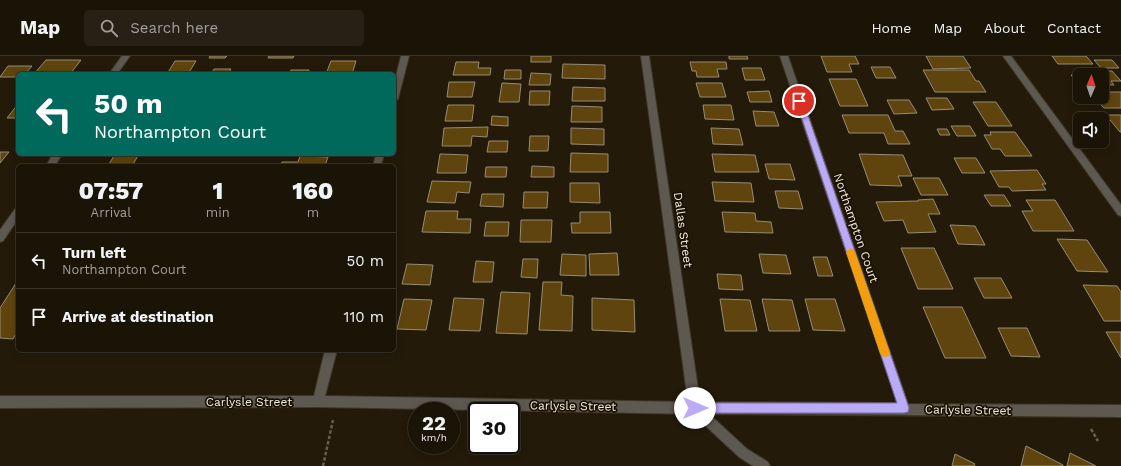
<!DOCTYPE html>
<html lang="en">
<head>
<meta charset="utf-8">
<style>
	:root { --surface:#1a1407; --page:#272115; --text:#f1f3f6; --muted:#9f9e9b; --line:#383328 }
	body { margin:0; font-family:"Work Sans",sans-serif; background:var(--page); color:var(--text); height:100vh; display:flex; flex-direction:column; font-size:15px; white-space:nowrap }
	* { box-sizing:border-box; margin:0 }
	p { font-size:13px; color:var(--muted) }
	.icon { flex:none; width:22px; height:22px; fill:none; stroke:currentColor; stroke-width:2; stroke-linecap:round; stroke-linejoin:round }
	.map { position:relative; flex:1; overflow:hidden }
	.details { position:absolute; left:16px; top:108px; width:380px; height:188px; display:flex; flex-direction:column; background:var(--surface); border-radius:6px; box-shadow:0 2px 10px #0003,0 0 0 1px var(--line) }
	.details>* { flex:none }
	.top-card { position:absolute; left:16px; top:16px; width:380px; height:84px; border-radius:6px; box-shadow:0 2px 10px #0003,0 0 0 1px var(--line); background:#00695c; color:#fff; overflow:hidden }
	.needle { width:26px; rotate:2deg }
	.buttons { position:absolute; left:1073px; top:12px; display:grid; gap:8px }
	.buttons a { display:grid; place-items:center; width:36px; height:36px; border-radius:6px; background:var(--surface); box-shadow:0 2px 10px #0003,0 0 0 1px var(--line); font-size:20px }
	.speed { position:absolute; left:408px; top:346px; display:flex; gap:8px; font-size:20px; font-weight:700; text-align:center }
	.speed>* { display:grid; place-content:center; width:52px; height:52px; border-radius:50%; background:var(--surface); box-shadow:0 2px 10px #0003,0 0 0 1px var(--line); line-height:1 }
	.speed small { font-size:10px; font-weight:400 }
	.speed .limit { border:2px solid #111; border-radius:6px; background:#fff; color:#111 }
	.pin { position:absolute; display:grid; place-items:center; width:34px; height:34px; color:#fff; margin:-17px; border:2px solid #fff; border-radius:50%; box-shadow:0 1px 4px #0007 }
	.me { position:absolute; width:44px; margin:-22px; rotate:90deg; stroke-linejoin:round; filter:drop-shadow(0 0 3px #0008) }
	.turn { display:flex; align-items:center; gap:14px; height:84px; padding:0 12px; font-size:18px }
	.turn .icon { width:52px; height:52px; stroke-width:2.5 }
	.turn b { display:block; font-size:28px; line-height:34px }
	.eta { display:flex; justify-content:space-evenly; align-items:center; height:68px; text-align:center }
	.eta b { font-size:24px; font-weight:800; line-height:28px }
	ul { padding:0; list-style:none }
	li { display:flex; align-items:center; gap:12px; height:56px; padding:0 12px; border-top:1px solid var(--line) }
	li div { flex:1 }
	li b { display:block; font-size:15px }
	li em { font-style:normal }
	header { display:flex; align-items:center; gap:24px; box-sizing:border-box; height:56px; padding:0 20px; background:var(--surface); border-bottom:1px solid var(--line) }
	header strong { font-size:19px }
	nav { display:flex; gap:22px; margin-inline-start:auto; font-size:14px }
	.search { width:280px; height:36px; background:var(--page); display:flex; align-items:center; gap:10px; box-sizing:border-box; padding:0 14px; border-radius:6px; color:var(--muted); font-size:15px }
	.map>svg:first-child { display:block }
	.building { fill:#5f450d; stroke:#968b76 }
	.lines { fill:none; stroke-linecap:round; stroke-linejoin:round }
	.minor-casing { stroke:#403727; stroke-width:2 }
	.path { stroke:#665e4f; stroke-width:2.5; stroke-dasharray:3.5 2; stroke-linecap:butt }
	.minor { fill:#5d5850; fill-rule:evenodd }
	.route { fill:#bbaaf6; stroke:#7a6ea0 }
	.slow { fill:#f59e0b }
	.labels { text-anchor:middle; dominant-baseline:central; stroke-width:3.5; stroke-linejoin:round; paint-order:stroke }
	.street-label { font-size:12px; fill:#f1ebe0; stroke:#1a1102 }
</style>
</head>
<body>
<header>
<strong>Map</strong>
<div class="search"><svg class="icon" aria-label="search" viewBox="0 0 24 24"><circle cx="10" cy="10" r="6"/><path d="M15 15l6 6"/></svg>Search here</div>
<nav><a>Home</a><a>Map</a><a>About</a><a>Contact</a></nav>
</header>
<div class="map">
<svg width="1121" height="410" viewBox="0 0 1121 410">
	<rect width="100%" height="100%" fill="#231a09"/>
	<g class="building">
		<polygon points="210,0 227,0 225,2 209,2"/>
		<polygon points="269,0 294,0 293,2 268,2"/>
		<rect x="531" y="0" width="20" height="6"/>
		<polygon points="729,0 747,0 748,3 729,3"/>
		<polygon points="821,0 855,0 859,8 849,8 852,16 827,16"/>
		<polygon points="926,0 963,0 971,12 933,13"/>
		<polygon points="1052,0 1086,0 1093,8 1058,8"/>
		<polygon points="46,4 81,4 70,18 34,18"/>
		<polygon points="1094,4 1112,4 1119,12 1101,12"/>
		<polygon points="175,5 196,5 188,18 167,18"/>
		<polygon points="331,5 356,5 352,18 326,18"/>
		<polygon points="456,6 479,6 478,12 491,12 490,19 453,19"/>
		<polygon points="690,6 726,6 727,13 717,13 719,21 697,21 696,15 692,15"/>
		<polygon points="563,8 605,9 605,23 562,22"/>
		<polygon points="8,10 32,10 25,18 18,18 18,21 0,21"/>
		<polygon points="871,11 890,11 896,22 876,22"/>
		<polygon points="742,12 761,12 765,24 745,24"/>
		<polygon points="214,13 231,13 228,18 211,18"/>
		<polygon points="291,14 309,14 308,18 289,18"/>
		<polygon points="505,14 521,14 521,23 504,23"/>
		<polygon points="923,14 969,14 976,25 979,25 986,36 935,36"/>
		<polygon points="1073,15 1112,15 1121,25 1111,25 1114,29 1102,29 1102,19 1080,19 1080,30 1071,19 1076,19"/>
		<polygon points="531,17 551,18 550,29 529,29"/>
		<polygon points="829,23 856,23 868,50 840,50"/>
		<polygon points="449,26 475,26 472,41 447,41"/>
		<polygon points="502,27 521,28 519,46 499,46"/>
		<polygon points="696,27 722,27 726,41 700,41"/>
		<polygon points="573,31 605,32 605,45 572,45"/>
		<polygon points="530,35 550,35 549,49 529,49"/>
		<polygon points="769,35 772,46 750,46 747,36"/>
		<polygon points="1102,36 1121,36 1121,52 1104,52 1100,48 1096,47 1091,41 1102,41"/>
		<polygon points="926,42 947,42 954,53 932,54"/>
		<polygon points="887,44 909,44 917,57 894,58"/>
		<polygon points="973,46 996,46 1012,70 988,70"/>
		<polygon points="18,48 18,62 7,62"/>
		<polygon points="448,49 474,49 472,65 445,65"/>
		<polygon points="703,49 731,49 734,64 705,63"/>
		<polygon points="572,50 602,51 602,66 571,66"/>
		<polygon points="753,55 774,56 779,70 756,70"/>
		<polygon points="842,59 888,59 895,75 903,75 910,88 888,88 884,77 849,77"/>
		<polygon points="1106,59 1121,59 1121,76 1120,76"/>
		<polygon points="492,60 508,61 508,70 491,69"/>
		<polygon points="951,70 970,70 976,80 957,80"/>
		<polygon points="488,71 487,81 472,80 471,90 442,90 444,72"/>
		<polygon points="571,72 604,73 604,89 571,88"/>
		<polygon points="711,72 739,73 743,89 713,88"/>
		<polygon points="937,73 947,73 950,79 940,79"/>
		<polygon points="990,76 1015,76 1032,100 1005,100 1000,93 992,93 984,79 991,79"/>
		<polygon points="530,80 549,80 548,95 529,95"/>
		<polygon points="489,85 508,85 507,96 487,96"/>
		<polygon points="0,96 9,96 0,107"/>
		<polygon points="571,97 608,98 608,116 570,116"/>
		<polygon points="115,98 139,98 132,110 142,110 108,110"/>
		<polygon points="440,98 468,99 466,117 437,117"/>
		<polygon points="712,98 755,99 759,116 715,116"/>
		<polygon points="859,98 903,99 912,120 898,120 902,130 870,129"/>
		<polygon points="300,100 328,101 325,110 280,110 282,106 298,106"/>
		<polygon points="954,102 976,102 985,117 962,117"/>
		<polygon points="765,108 790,108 795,124 769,123"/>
		<polygon points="532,110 554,111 554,121 531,121"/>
		<polygon points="486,111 507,111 506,121 485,121"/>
		<polygon points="1037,114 1046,128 1042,128 1046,134 1012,135 1009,131 999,131 990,115"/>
		<polygon points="913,122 939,122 948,139 921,139"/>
		<polygon points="432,125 471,126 469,137 457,136 455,147 427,146"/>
		<polygon points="712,126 751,127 754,146 715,145"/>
		<polygon points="570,127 599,127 600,147 570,146"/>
		<polygon points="775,135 798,135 803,153 779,152"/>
		<polygon points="524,136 548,136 547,152 523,152"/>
		<polygon points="482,138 504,138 503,151 480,150"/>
		<polygon points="984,139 1004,139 1011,150 991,150"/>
		<polygon points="933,143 940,158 928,158 936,176 908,177 903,164 884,165 876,146 918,145 918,144"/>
		<polygon points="1026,144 1055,144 1074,175 1033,175 1022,155 1033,155"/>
		<polygon points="426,155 458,155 457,163 471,163 470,177 422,176"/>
		<polygon points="580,156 610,156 611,177 572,177 571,167 580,167"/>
		<polygon points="722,156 755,157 756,165 771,166 773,177 725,176"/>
		<polygon points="521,164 552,164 551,186 520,186"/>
		<polygon points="486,166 509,166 508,180 484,180"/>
		<polygon points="950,169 975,170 985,189 958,188"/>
		<polygon points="1057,183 1087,184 1108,216 1077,215"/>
		<polygon points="901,192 934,192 953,233 918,233"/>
		<polygon points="617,197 619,219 590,219 589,198"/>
		<polygon points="562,198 586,199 586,220 560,219"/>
		<polygon points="759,198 786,199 791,218 763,217"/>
		<polygon points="813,201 827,201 833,220 818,220"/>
		<polygon points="523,203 538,203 537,222 521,221"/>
		<polygon points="476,205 494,206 492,226 473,226"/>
		<polygon points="407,208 433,209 430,229 402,228"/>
		<polygon points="717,218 741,219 743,234 719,233"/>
		<polygon points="974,222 1001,222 1012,242 984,242"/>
		<polygon points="18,224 18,274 13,283 0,282 0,252"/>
		<polygon points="543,226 562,226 561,239 573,240 572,275 539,274"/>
		<polygon points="1083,229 1117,230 1121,236 1121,265 1104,265"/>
		<polygon points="501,236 530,237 527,278 496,277"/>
		<polygon points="454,242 484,243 480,275 449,274"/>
		<polygon points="592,242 634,244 635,276 592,274"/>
		<polygon points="404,243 432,244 426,274 397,273"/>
		<polygon points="720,243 750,244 757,275 725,275"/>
		<polygon points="762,243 792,244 800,275 769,275"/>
		<polygon points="805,243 835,243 845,275 813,274"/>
		<polygon points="923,251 962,251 986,302 945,302"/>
		<polygon points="998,272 1027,272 1040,301 1011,300"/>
		<polygon points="1106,276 1121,276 1121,302"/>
		<polygon points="1026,390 1063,409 1063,410 1021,410"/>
		<polygon points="1070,397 1096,410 1067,410"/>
		<polygon points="955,398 975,408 974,410 952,410"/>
	</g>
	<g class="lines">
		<defs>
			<g id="minor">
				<polygon points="122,0 130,0 117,18 109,18"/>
				<polygon points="401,0 409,0 398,43 394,46 394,28"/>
				<path d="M 641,0 L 649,0 L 700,346 L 897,347 L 780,0 L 788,0 L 908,348 L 1121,349 L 1121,361 C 984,360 847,358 709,358 L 747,393 L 768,406 L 770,410 L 753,410 L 739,401 L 693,358 L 318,351 L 0,352 L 0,340 L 314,340 L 325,294 L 337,294 L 325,340 L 688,346 Z"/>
				<polygon points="1003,0 1011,0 1121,149 1121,160 1118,159"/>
				<polygon points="53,98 62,98 55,110 46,110"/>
				<polygon points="376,98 384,98 381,110 373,110"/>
				<polygon points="18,152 18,163 3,185 0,186 0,174 15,153"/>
			</g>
		</defs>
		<use href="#minor" class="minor-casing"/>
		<g class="path">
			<polyline points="1091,373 1098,385"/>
			<polyline points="323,410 333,364"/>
		</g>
		<use href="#minor" class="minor"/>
	</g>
	<polygon class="route" points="797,43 799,43 803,45 909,352 908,356 904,357 695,357 691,356 690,352 691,349 695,347 897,347 796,45"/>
	<polygon class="slow" points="851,192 855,196 890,297 889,300 885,301 882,300 880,297 846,196"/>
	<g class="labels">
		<g class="street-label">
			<text transform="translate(856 172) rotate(71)">Northampton Court</text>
			<text transform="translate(683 174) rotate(82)">Dallas Street</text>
			<text x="249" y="346">Carlysle Street</text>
			<text transform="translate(573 350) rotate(1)">Carlysle Street</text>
			<text transform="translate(968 354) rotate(1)">Carlysle Street</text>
		</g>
	</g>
</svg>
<div class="buttons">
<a><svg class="needle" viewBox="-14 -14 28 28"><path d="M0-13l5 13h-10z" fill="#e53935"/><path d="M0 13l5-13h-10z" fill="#9f9e9b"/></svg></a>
<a><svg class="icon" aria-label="sound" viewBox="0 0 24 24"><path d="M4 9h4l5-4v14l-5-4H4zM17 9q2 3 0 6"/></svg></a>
</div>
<div class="speed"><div>22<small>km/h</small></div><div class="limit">30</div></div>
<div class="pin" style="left:799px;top:45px;background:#d93025"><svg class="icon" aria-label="arrive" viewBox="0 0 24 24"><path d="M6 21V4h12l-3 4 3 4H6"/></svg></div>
<svg class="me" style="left:695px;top:352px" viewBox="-20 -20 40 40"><circle r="19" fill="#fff"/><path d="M0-13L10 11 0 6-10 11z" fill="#bbaaf6"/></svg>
<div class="top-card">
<div class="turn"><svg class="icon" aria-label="left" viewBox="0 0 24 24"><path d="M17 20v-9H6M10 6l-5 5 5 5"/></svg><div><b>50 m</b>Northampton Court</div></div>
</div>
<section class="details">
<div class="eta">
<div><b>07:57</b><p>Arrival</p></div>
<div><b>1</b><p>min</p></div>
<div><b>160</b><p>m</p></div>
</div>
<ul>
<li><svg class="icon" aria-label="left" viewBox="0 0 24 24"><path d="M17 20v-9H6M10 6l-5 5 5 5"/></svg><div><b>Turn left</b><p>Northampton Court</p></div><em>50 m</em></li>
<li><svg class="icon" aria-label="arrive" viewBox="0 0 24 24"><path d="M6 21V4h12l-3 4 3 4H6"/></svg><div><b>Arrive at destination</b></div><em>110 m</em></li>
</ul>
</section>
</div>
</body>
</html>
